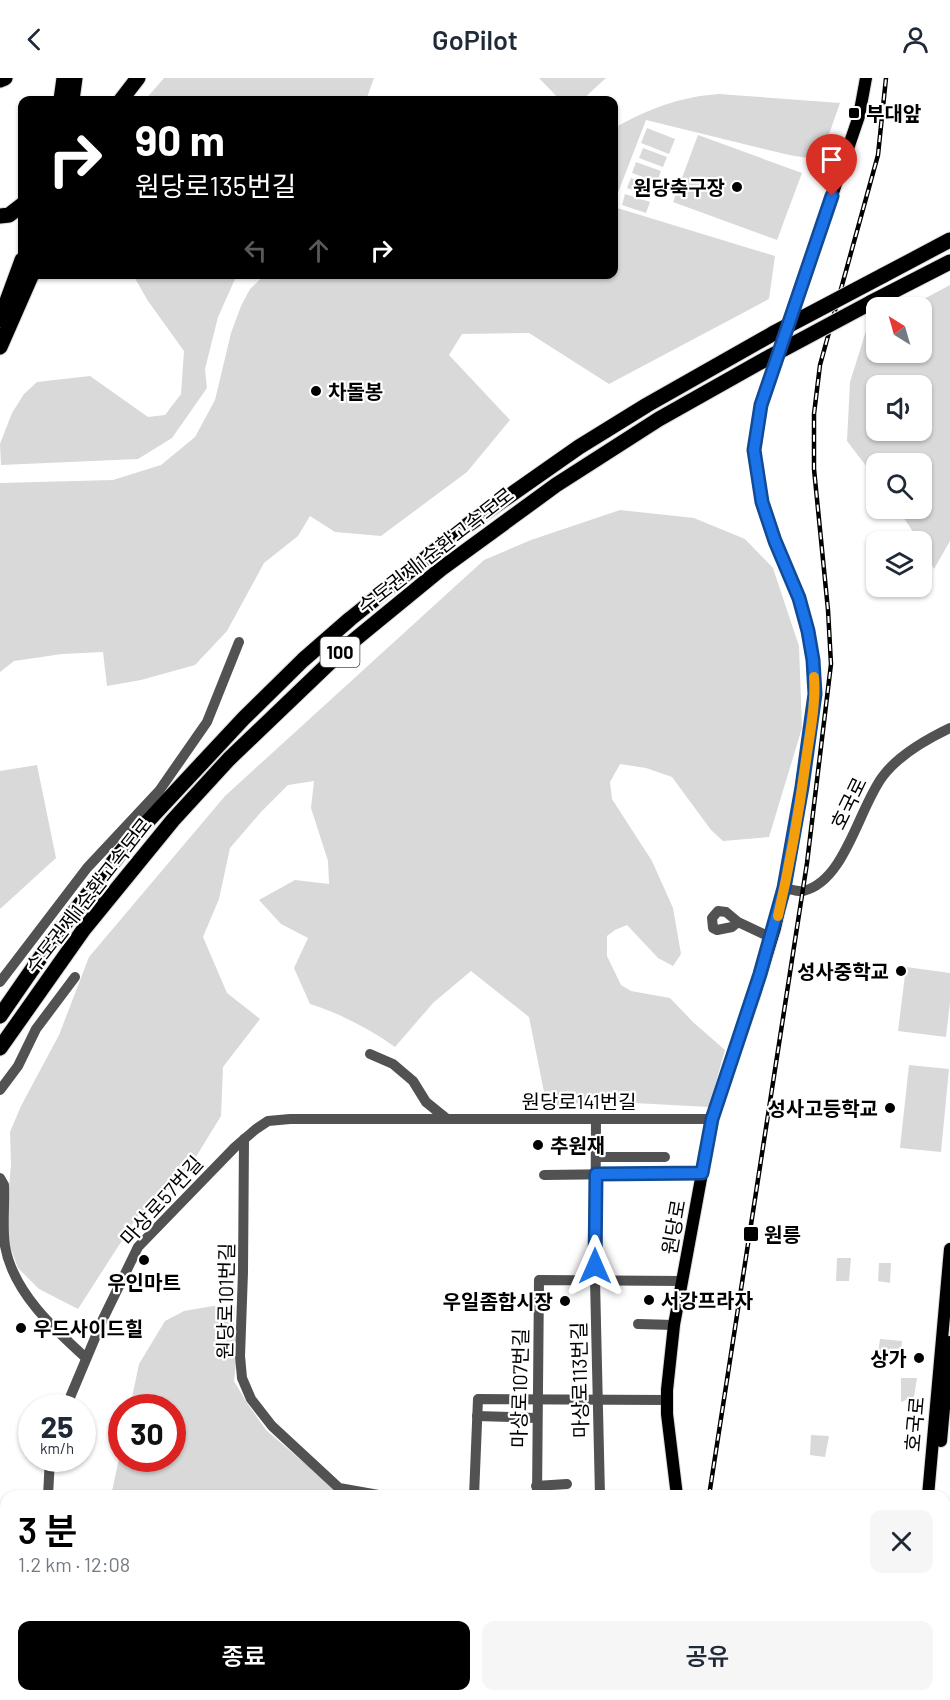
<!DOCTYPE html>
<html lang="ko">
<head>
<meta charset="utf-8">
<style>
	:root { --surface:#fff; --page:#f6f6f7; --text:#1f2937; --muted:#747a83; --accent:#000 }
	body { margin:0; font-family:Barlow,"Noto Sans KR",sans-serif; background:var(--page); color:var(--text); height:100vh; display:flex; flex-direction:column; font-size:22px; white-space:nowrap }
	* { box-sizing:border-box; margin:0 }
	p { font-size:20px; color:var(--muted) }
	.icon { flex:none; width:33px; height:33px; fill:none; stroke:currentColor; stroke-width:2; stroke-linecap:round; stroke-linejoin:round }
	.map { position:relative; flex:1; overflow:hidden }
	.details { position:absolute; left:0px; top:1412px; width:951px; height:212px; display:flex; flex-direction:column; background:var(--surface); border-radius:18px 18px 0 0; box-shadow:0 2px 4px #0004 }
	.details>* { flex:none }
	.top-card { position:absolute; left:18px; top:18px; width:600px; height:183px; border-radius:12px; box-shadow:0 2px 4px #0004; background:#000; color:#fff; overflow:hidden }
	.needle { width:39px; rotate:323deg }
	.controls { position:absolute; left:866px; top:219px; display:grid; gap:12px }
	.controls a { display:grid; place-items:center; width:66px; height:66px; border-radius:12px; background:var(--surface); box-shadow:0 2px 4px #0004; font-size:30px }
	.speed { position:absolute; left:18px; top:1316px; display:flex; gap:12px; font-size:30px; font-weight:700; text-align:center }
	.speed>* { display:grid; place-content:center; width:78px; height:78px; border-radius:50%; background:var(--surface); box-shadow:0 2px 4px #0004; line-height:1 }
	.speed small { font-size:15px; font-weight:400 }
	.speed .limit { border:9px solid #d22; background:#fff; color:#111 }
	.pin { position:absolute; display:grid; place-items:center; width:51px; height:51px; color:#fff; margin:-62px -26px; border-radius:50% 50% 50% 0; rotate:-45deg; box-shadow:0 0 6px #0007 }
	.pin .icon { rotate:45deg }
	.me { position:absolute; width:66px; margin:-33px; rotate:0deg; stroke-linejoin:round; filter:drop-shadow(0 0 4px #0008) }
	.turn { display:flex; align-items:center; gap:21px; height:126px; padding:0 18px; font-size:27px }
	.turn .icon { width:78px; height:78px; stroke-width:2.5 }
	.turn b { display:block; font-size:42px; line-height:51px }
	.lanes { display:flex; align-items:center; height:57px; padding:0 18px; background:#0003; justify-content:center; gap:30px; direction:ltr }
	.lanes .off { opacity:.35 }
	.round { display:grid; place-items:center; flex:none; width:63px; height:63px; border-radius:12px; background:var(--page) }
	.overview { display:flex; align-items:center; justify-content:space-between; height:102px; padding:0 18px }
	h1 { font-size:36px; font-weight:600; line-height:45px; color:var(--accent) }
	.button { display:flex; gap:12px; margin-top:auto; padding:12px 18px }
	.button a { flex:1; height:69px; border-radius:12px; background:var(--accent); color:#fff; font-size:24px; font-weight:600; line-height:69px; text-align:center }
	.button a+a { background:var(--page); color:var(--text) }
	header { display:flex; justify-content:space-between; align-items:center; height:78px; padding:0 18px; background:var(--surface); font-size:27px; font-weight:600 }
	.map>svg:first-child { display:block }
	.green { fill:#d9d9d9; fill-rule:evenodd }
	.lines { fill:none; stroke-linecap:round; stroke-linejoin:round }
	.major-casing { stroke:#dbdbdb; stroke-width:14 }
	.highway-casing { stroke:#dbdbdb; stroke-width:17 }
	.minor { stroke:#525252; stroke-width:10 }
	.major { stroke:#000; stroke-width:12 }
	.highway { stroke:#000; stroke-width:15 }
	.rail-casing { stroke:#000; stroke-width:4.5 }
	.rail { stroke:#fff; stroke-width:2; stroke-dasharray:7; stroke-linecap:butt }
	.highway-bridge-casing { stroke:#dbdbdb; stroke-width:17; stroke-linecap:butt }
	.highway-bridge { stroke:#000; stroke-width:15 }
	.route-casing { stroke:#114b97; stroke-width:15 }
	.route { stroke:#1a73e8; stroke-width:10 }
	.slow { stroke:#f59e0b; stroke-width:10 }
	.poi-dot { fill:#000; stroke:#fff; stroke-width:2 }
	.labels { text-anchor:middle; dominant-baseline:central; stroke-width:4.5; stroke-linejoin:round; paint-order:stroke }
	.shield { fill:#fff; stroke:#4c4c4c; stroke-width:1.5 }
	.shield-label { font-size:18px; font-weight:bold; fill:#000 }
	.poi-label { font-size:20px; font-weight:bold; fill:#000; stroke:#fff; text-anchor:start }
	.street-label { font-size:20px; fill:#000; stroke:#fff }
</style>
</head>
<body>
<header><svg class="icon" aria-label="back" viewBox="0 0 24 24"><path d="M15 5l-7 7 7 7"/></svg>GoPilot<svg class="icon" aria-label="person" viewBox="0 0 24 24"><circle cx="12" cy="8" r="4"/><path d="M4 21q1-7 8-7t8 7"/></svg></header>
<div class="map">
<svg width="950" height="1622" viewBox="0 0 950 1622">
	<rect width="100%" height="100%" fill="#fff"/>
	<g class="green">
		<polygon points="164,0 374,0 366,22 145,22"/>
		<polygon points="539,0 606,0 582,22 560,22"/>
		<path d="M 719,16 L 840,25 L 820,82 L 789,77 L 646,42 L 614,125 L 614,50 C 649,31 678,19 719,16 Z"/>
		<polygon points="647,50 675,61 669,76 641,65"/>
		<polygon points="698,57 802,95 777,162 673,124"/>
		<polygon points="643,70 667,79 663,89 639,80"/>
		<polygon points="636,84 661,93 657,104 632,95"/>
		<polygon points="631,100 654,107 650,118 627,110"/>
		<polygon points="625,116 650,124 646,135 622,127"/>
		<polygon points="614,129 775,178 769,221 609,306 529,255 462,256 449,277 510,342 467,394 381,458 335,454 310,438 298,458 264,485 227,553 195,587 141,602 107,608 103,574 62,576 14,583 0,594 0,405 113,402 161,387 195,359 215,322 231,255 241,228 250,211 265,197 614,196"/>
		<polygon points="133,197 240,197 235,201 218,239 205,291 207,310 172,360 138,381 1,387 0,366 12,335 24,316 37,304 90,298 148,339 165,337 181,316 184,273 148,223"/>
		<path d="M 950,207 L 950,463 L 934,491 L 921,467 L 921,464 L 919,463 L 898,431 L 921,430 L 921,386 L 876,386 L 876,401 L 847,363 L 850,304 L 866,253 L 876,248 L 876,274 L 921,274 L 921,230 L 909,229 ZM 876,308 L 921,308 L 921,352 L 876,352 Z"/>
		<path d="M 620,432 L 694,440 L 745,461 L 773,490 L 799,568 L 802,650 L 769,759 L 723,763 L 711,752 L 672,699 L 646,690 L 620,686 L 610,704 L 612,721 L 652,783 L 673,830 L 681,876 L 673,888 L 658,880 L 627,847 L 615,852 L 607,858 L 607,878 L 621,907 L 631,913 L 670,920 L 694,945 L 725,972 L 709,1029 L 597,1023 L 547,1029 L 529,939 L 471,893 L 433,925 L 395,969 C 368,950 341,936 310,926 L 294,890 L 308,860 L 281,846 L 259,822 L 295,802 L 329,806 L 328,783 L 311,730 L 314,703 L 288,707 L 261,734 L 230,770 L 219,821 L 203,859 L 227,915 L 260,941 L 223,989 L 221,1038 L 183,1100 L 139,1136 L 78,1231 L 39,1211 L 18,1190 L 5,1155 L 11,1086 L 10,1054 L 21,1028 L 59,957 L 89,879 L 225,718 L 484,482 L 531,462 Z"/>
		<polygon points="37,687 56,780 0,831 0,693"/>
		<polygon points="906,889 950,895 950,924 946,959 898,953"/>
		<polygon points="909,987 949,991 941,1074 900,1070"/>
		<polygon points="837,1180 851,1180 849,1203 836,1203"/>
		<polygon points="879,1185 891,1185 890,1205 878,1203"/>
		<polygon points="213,1228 235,1229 234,1244 236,1285 234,1303 247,1325 266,1352 295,1377 336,1411 356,1418 111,1418 121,1371 122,1380 172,1380 172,1329 130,1329 139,1286 165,1243 184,1233"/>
		<polygon points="880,1261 902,1263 900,1280 878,1275"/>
		<polygon points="901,1300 917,1300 914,1319 901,1324"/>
		<polygon points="811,1357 829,1358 825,1379 810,1377"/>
		<polygon points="279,1617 413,1617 414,1622 273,1622"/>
	</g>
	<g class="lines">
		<defs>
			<g id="major">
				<polyline points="941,1363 950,1264"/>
				<polyline points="677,1418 667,1336 667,1312 674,1247 712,1041 755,915 775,850 784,810 802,709 815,616 813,582 808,553 799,520 775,463 762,424 754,372 761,327 859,38 866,0"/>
				<polyline points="928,1418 950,1171"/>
				<polyline points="673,1622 674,1617"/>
				<polyline points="921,1622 921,1617"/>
			</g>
			<g id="highway">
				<polyline points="0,2 5,0"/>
				<polyline points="61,22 64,0"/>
				<polyline points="72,22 75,0"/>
				<polyline points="121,22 138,0"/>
				<polyline points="0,138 9,137 22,127"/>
				<polyline points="882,198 950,162"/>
				<polyline points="870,225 950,184"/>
				<polyline points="0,242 22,182"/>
				<polyline points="0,269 32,196"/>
				<polyline points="0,938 56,857 133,759 244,640 303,582 350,541 462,451 579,369 647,327 774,255"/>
				<polyline points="0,970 84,851 173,742 229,681 347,568 441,491 556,407 659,341 771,278"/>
			</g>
		</defs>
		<use href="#major" class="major-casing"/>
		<use href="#highway" class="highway-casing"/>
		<g class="minor">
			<path d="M 784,810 C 790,811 798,814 803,813 C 845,804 859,729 883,698 C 898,678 927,661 950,650"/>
			<polyline points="738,844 732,849 717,852 713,850 712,840 718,833 726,834 738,844 772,860"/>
			<polyline points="0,904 87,790 159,713 207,644 239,564"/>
			<polyline points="370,976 393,986 413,1003 426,1024 447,1041"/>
			<polyline points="0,1012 18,988 36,951 75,899"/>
			<polyline points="596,1041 595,1202 600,1418"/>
			<polyline points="244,1061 243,1194 240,1278 242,1300 251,1321 272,1348 339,1410 384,1418"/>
			<polyline points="596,1079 665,1079"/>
			<polyline points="544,1097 702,1095"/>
			<path d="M 0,1100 L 4,1107 C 5,1127 2,1149 5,1168 C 13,1214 54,1251 86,1280"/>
			<polyline points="638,1246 674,1247"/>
			<polyline points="66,1329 103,1241 138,1169 235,1069 256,1051 268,1043 290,1041 712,1041"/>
			<polyline points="477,1338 537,1340"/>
			<polyline points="536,1408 567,1406"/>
			<polyline points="48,1418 50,1380"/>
			<polyline points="474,1418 478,1321 667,1322"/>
			<polyline points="537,1418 539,1202 683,1203"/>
			<polyline points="945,1459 950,1460"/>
			<polyline points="945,1545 950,1544"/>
			<polyline points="53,1617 54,1622"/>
			<polyline points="116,1617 116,1622"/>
			<polyline points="231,1617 234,1622"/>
			<polyline points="419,1617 419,1622"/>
			<polyline points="127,1622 148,1617"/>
			<polyline points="260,1622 267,1617"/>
			<polyline points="473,1622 473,1617"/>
			<polyline points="532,1622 533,1617"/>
			<polyline points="596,1622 596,1617"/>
			<polyline points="707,1622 708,1617"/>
			<polyline points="746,1622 746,1617"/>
			<polyline points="786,1622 786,1617"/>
			<polyline points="847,1622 848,1617"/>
		</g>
		<use href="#major" class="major"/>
		<use href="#highway" class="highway"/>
		<defs>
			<g id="rail">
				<polyline points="709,1418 807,785 831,586 828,532 814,391 814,336 820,287 878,77 886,0"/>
				<polyline points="690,1622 690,1617"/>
			</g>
		</defs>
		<use href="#rail" class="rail-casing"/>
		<use href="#rail" class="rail"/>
		<defs>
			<g id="highway-bridge">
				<polyline points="774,255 882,198"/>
				<polyline points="771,278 870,225"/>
			</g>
		</defs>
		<use href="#highway-bridge" class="highway-bridge-casing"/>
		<use href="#highway-bridge" class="highway-bridge"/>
	</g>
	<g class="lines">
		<defs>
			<polyline id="route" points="595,1188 596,1096 702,1095 712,1041 760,896 784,810 802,709 815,616 813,582 808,553 799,520 775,463 762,424 754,372 761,327 832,118"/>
		</defs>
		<use href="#route" class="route-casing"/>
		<use href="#route" class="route"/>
		<path class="slow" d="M 778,838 C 790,786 799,734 806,682 C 810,654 816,626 814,599"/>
	</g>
	<g class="poi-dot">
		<rect x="848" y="29" width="12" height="12" rx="3"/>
		<circle cx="737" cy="109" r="6"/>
		<circle cx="316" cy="313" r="6"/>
		<circle cx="901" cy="893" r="6"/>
		<circle cx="890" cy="1030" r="6"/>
		<circle cx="538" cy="1067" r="6"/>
		<rect x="743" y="1148" width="16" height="16" rx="3"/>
		<circle cx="144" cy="1182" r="6"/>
		<circle cx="649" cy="1222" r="6"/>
		<circle cx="565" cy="1223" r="6"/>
		<circle cx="21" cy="1250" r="6"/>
		<circle cx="919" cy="1280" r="6"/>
	</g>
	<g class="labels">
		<rect class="shield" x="320.5" y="559" width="39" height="30" rx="4.5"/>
		<g class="shield-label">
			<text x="340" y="574">100</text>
		</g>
		<g class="poi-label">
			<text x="866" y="35">부대앞</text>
			<text x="725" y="109" text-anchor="end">원당축구장</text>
			<text x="328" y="313">차돌봉</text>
			<text x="889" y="893" text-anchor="end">성사중학교</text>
			<text x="878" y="1030" text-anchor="end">성사고등학교</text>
			<text x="550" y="1067">추원재</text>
			<text x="764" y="1156">원릉</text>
			<text x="144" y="1204" text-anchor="middle">우인마트</text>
			<text x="661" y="1222">서강프라자</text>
			<text x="553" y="1223" text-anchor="end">우일좀합시장</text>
			<text x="33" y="1250">우드사이드힐</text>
			<text x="907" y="1280" text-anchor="end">상가</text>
		</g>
		<g class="street-label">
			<text transform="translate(435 472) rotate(-38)">수도권제1순환고속도로</text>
			<text transform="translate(848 725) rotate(-64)">호국로</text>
			<text transform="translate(88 817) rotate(-52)">수도권제1순환고속도로</text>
			<text x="579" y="1023">원당로141번길</text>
			<text transform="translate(161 1122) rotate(-48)">마상로57번길</text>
			<text transform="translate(673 1149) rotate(-80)">원당로</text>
			<text transform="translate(225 1223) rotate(-89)">원당로101번길</text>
			<text transform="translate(579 1302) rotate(-91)">마상로113번길</text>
			<text transform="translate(519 1310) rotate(-89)">마상로107번길</text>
			<text transform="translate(914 1346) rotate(-85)">호국로</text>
		</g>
	</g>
</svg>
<div class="controls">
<a><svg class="needle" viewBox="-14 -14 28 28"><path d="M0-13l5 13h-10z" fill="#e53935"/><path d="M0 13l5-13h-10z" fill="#747a83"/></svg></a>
<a><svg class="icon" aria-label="sound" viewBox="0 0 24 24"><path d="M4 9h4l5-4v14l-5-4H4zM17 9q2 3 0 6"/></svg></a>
<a><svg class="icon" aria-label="search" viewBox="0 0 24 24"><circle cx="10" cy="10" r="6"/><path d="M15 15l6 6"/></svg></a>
<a><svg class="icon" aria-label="layers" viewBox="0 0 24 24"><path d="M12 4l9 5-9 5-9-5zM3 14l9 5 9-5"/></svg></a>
</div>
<div class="speed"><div>25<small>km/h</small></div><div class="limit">30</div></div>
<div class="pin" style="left:832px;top:118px;background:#d93025"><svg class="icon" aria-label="arrive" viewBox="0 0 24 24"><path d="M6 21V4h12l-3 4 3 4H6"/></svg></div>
<svg class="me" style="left:595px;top:1188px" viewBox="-20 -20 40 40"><path d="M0-17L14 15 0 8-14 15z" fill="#1a73e8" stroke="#fff" stroke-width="4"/></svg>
<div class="top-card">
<div class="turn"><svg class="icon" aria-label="right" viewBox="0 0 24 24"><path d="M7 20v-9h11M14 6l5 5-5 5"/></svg><div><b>90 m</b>원당로135번길</div></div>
<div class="lanes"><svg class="icon off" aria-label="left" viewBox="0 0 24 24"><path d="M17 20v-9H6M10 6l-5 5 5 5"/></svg><svg class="icon off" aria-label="ahead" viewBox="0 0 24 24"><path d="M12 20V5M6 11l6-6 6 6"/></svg><svg class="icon" aria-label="right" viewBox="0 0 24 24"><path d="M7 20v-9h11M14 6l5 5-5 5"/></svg></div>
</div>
<section class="details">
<div class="overview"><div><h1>3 분</h1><p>1.2 km · 12:08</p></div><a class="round"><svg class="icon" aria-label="close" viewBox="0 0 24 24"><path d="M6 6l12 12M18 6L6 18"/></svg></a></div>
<div class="button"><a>종료</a><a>공유</a></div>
</section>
</div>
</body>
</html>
